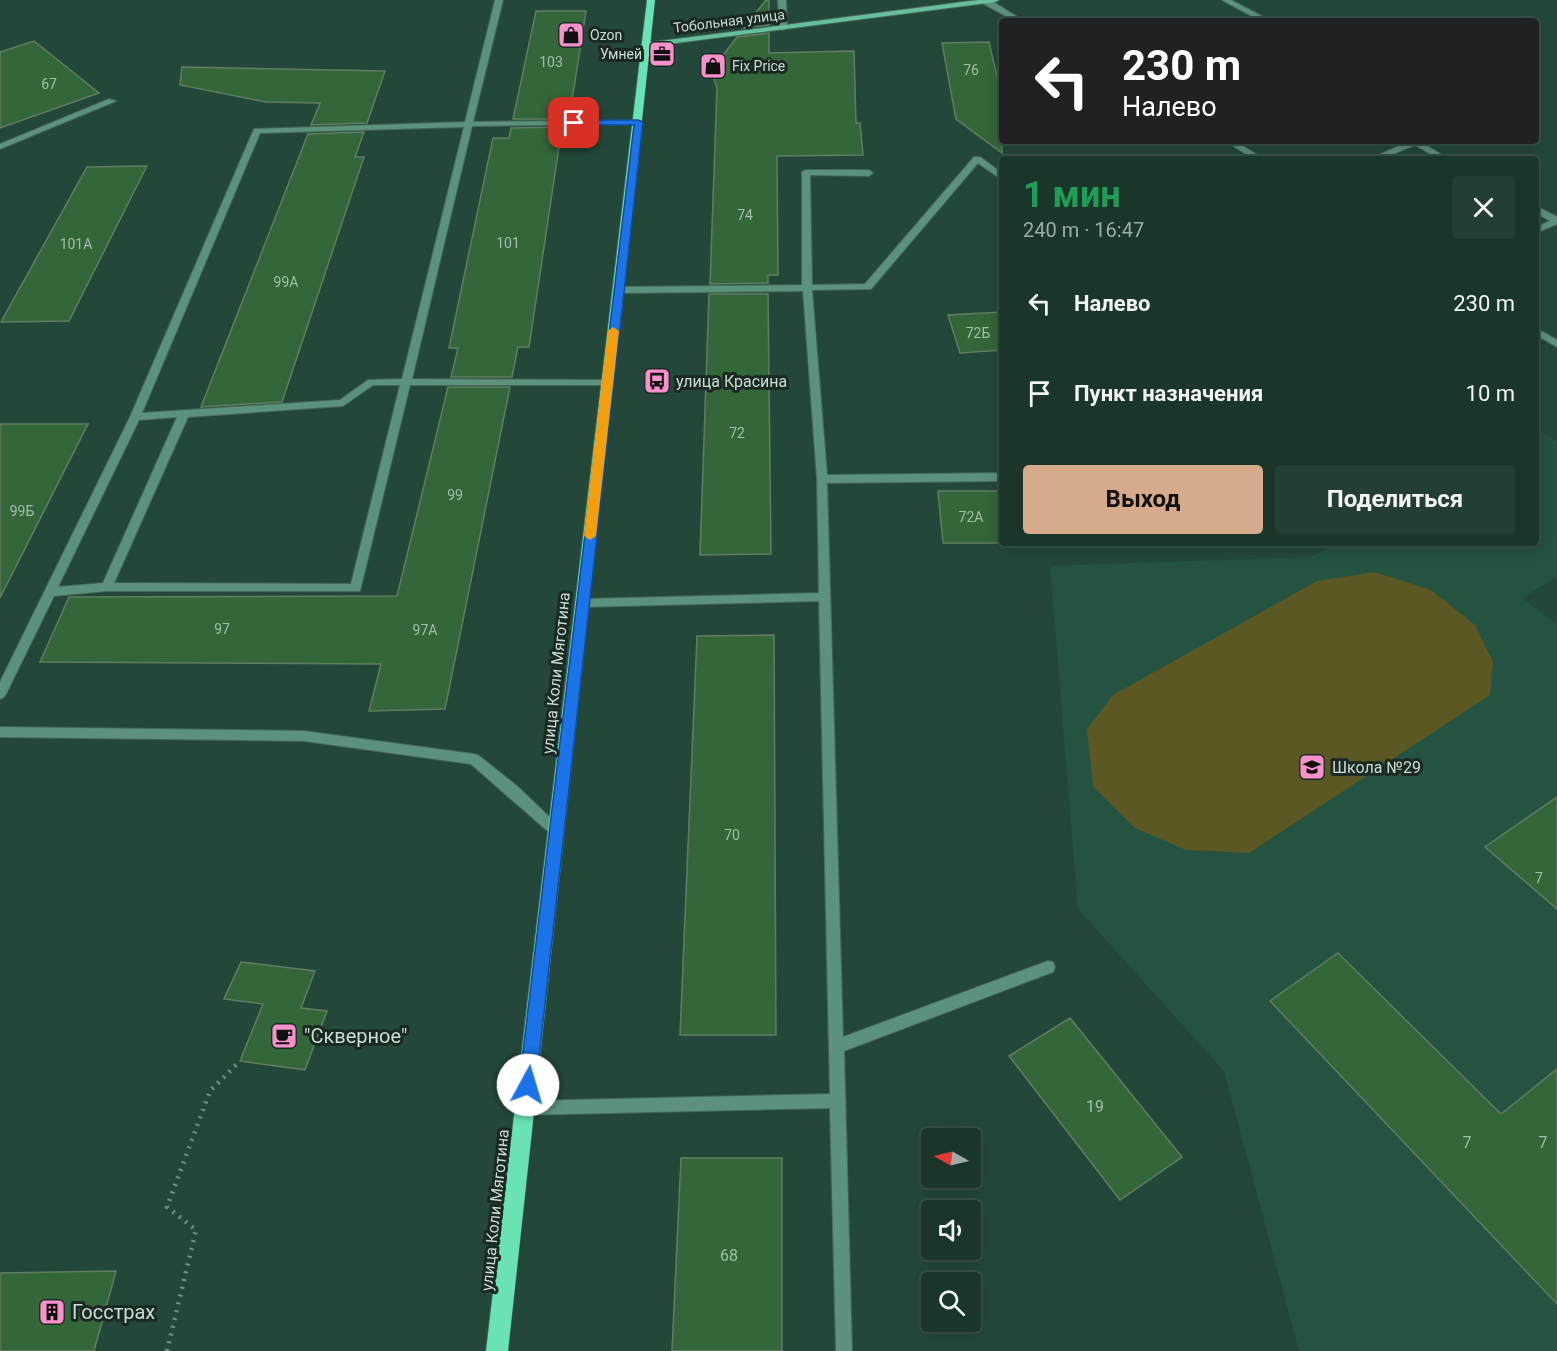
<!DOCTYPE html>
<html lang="ru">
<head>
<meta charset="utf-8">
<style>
	:root { --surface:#1a362b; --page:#233e33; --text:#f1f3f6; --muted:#9faba9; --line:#385047; --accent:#d6ab8b }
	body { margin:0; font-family:Roboto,sans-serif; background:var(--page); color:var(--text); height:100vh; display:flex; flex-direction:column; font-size:22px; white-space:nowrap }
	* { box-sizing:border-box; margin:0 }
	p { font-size:20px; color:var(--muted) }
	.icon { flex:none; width:33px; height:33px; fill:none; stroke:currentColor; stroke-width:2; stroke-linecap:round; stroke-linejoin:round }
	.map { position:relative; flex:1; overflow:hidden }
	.sheet { position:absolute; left:999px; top:156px; width:540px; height:390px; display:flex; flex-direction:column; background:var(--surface); border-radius:6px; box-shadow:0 3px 15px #0003,0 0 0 2px var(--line) }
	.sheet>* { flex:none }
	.hud { position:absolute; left:999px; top:18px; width:540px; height:126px; border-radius:6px; box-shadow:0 3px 15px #0003,0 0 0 2px var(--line); background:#202124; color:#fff; overflow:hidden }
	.needle { width:39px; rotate:278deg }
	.tools { position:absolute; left:921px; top:1128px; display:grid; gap:12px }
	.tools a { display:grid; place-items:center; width:60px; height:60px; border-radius:6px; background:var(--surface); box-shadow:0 3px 15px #0003,0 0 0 2px var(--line); font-size:30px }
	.pin { position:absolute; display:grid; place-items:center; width:51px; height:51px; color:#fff; margin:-26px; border-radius:12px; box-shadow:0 3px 9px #0006 }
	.me { position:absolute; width:66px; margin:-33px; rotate:6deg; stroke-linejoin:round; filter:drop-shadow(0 0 4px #0008) }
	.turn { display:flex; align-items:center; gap:21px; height:126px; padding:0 24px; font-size:27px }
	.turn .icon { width:78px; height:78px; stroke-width:2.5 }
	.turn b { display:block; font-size:42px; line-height:51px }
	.round { display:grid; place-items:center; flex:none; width:63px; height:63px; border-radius:6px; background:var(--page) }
	.summary { display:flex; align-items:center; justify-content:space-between; height:102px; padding:0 24px }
	h1 { font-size:36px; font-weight:700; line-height:45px; color:#1e9e55 }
	.cta { display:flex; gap:12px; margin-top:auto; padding:12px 24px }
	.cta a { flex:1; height:69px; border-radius:6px; background:var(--accent); color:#111; font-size:24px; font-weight:700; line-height:69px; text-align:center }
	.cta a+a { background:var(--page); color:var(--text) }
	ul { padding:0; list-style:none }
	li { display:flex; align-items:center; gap:18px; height:90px; padding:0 24px }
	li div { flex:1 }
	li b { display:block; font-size:22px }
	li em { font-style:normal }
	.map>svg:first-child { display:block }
	.built { fill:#255341 }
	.green { fill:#5b5824 }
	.building { fill:#336638; stroke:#627d63; stroke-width:1.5 }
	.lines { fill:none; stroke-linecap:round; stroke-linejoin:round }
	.lane-casing { stroke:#446658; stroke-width:2 }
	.secondary-casing { stroke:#446658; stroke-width:2 }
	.primary-casing { stroke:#446658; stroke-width:1 }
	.path { stroke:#729083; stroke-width:4.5; stroke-dasharray:2 6; stroke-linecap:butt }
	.lane { fill:#5b927b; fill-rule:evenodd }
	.secondary { fill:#65c09b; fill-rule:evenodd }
	.primary { fill:#6ae3b4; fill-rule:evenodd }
	.route { fill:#1a73e8; stroke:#114b97; stroke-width:1.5 }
	.slow { fill:#f59e0b }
	.labels { text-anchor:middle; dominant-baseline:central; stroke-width:6; stroke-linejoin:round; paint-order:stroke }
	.far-street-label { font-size:14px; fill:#c8ddd3; stroke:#1a2a23 }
	.far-poi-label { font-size:14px; fill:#c8ddd3; stroke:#1a2a23; text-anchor:start }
	.number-label { font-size:14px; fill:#a3bfac }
	.poi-label { font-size:16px; fill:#c8ddd3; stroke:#1a2a23; text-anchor:start }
	.street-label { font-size:16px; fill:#c8ddd3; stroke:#1a2a23 }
	.near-number-label { font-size:16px; fill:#a3bfac }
	.near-poi-label { font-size:20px; fill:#c8ddd3; stroke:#1a2a23; text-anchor:start }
</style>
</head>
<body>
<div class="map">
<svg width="1557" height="1351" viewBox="0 0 1557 1351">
	<rect width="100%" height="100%" fill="#234839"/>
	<polygon class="built" points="1543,432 1557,442 1557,577 1522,598 1557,624 1557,1351 1299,1351 1224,1071 1078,909 1050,566 1311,557 1336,543 1536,543 1536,436"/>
	<polygon class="green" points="1374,572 1431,590 1475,625 1493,662 1490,695 1249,853 1186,850 1135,828 1093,786 1087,729 1113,695 1317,581"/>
	<g class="building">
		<polygon points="766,0 769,0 769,25 744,28"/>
		<polygon points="536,11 586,11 570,113 564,113 563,119 513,119"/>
		<polygon points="769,33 769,53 854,51 856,123 860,123 863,155 777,156 778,275 768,275 768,283 710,284 717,88 711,71 737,37"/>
		<polygon points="34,41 99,93 0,128 0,52"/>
		<polygon points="989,42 1002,98 1002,153 956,119 942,43"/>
		<polygon points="182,67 385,71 367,123 311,125 320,103 266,102 180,85"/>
		<polygon points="562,127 529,347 518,347 512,377 451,377 458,348 449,348 493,138 509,138 511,128"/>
		<polygon points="364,132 355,157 364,157 282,402 201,407 308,134"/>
		<polygon points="147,166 69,321 1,322 87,167"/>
		<polygon points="709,294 768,294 771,554 700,555"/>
		<polygon points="1002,312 1002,350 960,353 948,315"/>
		<polygon points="448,387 510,387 445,709 369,711 381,664 40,662 69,597 397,596"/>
		<polygon points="0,424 88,424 0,598"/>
		<polygon points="938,491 1002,491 1002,543 943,543"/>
		<polygon points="774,635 776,1035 680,1035 697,636"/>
		<polygon points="1557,797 1557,909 1485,847"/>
		<polygon points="1338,953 1501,1114 1557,1069 1557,1304 1270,1001"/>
		<polygon points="241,962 315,971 301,1008 327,1011 305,1070 240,1061 263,1004 224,999"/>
		<polygon points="1070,1018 1182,1157 1120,1200 1009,1056"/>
		<polygon points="681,1158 782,1158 782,1351 672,1351"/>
		<polygon points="116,1271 94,1351 0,1351 0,1273"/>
	</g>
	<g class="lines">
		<defs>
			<g id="lane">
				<path d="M 495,0 L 503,0 L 473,122 L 638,120 L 642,122 L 638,124 L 472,126 L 412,379 L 607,380 L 610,381 L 610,385 L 410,385 L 360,591 L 107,591 L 54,596 L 6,694 L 4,697 L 0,699 L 0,682 L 130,417 L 254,129 L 465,122 ZM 464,127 L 402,379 L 368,380 L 340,400 L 142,413 L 260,133 ZM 373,385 L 400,385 L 351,584 L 114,583 L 188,417 L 343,406 ZM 177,417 L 103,583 L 58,587 L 139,420 Z"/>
				<polygon points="778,0 786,0 787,28 783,30 779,28"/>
				<polygon points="986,0 990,0 1024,21 1015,21 984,4 983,2"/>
				<polygon points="1222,0 1231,0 1271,21 1261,21"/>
				<polygon points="109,99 116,101 0,149 0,144"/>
				<polygon points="1225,141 1235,141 1264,159 1254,159"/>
				<polygon points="1410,141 1419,141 1449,159 1439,159 1415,145 1381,159 1370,159"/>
				<polygon points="974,157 980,157 1002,173 1002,180 978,163 871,289 812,290 827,475 1002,473 1002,481 827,483 843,1037 1048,961 1053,962 1055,967 1053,972 844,1051 852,1351 836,1351 830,1108 525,1115 520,1113 517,1108 520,1103 525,1101 830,1094 819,601 582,607 576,603 582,599 819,593 817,479 803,291 618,293 613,290 618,287 802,285 802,172 806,170 869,170 873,173 869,176 810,175 812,285 865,284"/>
				<polygon points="1536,206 1557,217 1557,224 1536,233 1536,227 1550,221 1536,213"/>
				<polygon points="1536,328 1557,340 1557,347 1536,335"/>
				<polygon points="0,727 304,731 474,754 478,755 517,786 563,830 561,834 556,835 551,834 471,764 304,741 0,737"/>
			</g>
			<polygon id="secondary" points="978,0 999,0 995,2 645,47 641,45 645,43"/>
			<polygon id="primary" points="647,0 655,0 508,1351 486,1351"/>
		</defs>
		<use href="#lane" class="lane-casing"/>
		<use href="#secondary" class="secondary-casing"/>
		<use href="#primary" class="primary-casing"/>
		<polyline class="path" points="167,1351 196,1230 167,1207 210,1091 240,1061"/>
		<use href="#lane" class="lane"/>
		<use href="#secondary" class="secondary"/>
		<use href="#primary" class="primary"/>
	</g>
	<polygon class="route" points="574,120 638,120 643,122 536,1085 534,1091 528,1093 522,1091 519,1085 634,125 571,125 570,123"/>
	<polygon class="slow" points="613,327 619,331 596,536 590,540 584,536 608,331"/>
	<defs>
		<symbol id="shop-square" viewBox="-11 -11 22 22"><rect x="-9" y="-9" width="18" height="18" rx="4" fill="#f890cb" stroke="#1a2a23"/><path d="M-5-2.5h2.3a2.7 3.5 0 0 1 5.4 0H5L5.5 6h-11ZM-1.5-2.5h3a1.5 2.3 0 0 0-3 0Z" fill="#111"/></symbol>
		<symbol id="office-square" viewBox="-11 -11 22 22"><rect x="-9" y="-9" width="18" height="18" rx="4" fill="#f890cb" stroke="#1a2a23"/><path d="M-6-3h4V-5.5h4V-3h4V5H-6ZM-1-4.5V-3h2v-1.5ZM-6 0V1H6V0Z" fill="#111"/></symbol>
		<symbol id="bus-square" viewBox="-11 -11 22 22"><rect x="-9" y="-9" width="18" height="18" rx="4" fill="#f890cb" stroke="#1a2a23"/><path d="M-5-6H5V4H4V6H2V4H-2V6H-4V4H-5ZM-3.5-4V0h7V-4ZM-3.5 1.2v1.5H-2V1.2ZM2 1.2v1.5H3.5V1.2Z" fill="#111"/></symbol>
		<symbol id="school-square" viewBox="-11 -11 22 22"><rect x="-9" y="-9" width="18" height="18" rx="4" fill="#f890cb" stroke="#1a2a23"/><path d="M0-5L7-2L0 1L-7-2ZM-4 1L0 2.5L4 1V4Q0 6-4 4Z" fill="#111"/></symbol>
		<symbol id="cafe-square" viewBox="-11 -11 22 22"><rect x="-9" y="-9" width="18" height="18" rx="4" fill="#f890cb" stroke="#1a2a23"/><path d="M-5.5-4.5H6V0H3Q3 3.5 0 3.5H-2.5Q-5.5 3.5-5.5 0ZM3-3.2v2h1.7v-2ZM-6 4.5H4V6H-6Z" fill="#111"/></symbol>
		<symbol id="building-square" viewBox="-11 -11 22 22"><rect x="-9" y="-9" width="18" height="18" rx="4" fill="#f890cb" stroke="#1a2a23"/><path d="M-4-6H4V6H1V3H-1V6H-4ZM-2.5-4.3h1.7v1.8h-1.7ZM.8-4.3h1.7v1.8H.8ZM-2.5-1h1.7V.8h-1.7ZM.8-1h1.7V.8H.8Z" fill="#111"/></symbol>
	</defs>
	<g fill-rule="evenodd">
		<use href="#shop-square" x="556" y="20" width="30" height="30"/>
		<use href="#office-square" x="647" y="39" width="30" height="30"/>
		<use href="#shop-square" x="698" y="51" width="30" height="30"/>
		<use href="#bus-square" x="642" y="366" width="30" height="30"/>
		<use href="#school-square" x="1297" y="752" width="30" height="30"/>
		<use href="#cafe-square" x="269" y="1021" width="30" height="30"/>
		<use href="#building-square" x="37" y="1297" width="30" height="30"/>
	</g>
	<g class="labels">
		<g class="far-street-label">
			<text transform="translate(729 21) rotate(-7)">Тобольная улица</text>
		</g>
		<g class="far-poi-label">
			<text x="590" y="35">Ozon</text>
			<text x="642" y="54" text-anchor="end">Умней</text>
			<text x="732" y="66">Fix Price</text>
		</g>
		<g class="number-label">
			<text x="551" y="62">103</text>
			<text x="971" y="70">76</text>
			<text x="49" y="84">67</text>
			<text x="745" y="215">74</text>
			<text x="508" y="243">101</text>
			<text x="76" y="244">101А</text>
			<text x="286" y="282">99А</text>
			<text x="978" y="333">72Б</text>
			<text x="737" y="433">72</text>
			<text x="455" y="495">99</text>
			<text x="22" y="511">99Б</text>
			<text x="971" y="517">72А</text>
			<text x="222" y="629">97</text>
			<text x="425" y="630">97А</text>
			<text x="732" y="835">70</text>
			<text x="1539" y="878">7</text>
		</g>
		<g class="poi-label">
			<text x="676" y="381">улица Красина</text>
			<text x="1332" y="767">Школа №29</text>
		</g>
		<g class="street-label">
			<text transform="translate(556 673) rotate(-84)">улица Коли Мяготина</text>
			<text transform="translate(495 1210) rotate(-84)">улица Коли Мяготина</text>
		</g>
		<g class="near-number-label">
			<text x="1095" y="1106">19</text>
			<text x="1467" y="1142">7</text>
			<text x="1543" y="1142">7</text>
			<text x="729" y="1255">68</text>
		</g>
		<g class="near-poi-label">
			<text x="304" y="1036">"Скверное"</text>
			<text x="72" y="1312">Госстрах</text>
		</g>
	</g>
</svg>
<div class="tools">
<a><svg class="needle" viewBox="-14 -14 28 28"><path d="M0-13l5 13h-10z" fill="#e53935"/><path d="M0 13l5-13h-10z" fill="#9faba9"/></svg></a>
<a><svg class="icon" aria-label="sound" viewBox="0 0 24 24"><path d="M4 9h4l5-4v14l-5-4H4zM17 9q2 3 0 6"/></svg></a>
<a><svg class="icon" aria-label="search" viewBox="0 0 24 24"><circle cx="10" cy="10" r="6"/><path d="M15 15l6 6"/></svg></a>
</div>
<div class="pin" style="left:574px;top:123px;background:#d93025"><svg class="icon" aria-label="arrive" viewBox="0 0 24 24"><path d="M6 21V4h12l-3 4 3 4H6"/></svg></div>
<svg class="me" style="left:528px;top:1085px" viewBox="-20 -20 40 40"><circle r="19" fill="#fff"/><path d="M0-13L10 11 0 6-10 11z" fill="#1a73e8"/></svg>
<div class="hud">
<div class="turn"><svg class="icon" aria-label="left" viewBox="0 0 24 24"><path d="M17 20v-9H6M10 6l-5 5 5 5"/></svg><div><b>230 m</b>Налево</div></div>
</div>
<section class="sheet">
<div class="summary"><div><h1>1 мин</h1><p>240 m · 16:47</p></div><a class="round"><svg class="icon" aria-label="close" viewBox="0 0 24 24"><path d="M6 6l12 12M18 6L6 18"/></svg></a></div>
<ul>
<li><svg class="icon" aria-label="left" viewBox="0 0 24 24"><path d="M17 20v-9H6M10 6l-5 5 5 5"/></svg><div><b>Налево</b></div><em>230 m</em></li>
<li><svg class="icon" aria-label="arrive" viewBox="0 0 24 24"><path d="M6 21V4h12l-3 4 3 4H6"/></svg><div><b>Пункт назначения</b></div><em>10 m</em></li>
</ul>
<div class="cta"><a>Выход</a><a>Поделиться</a></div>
</section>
</div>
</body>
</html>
